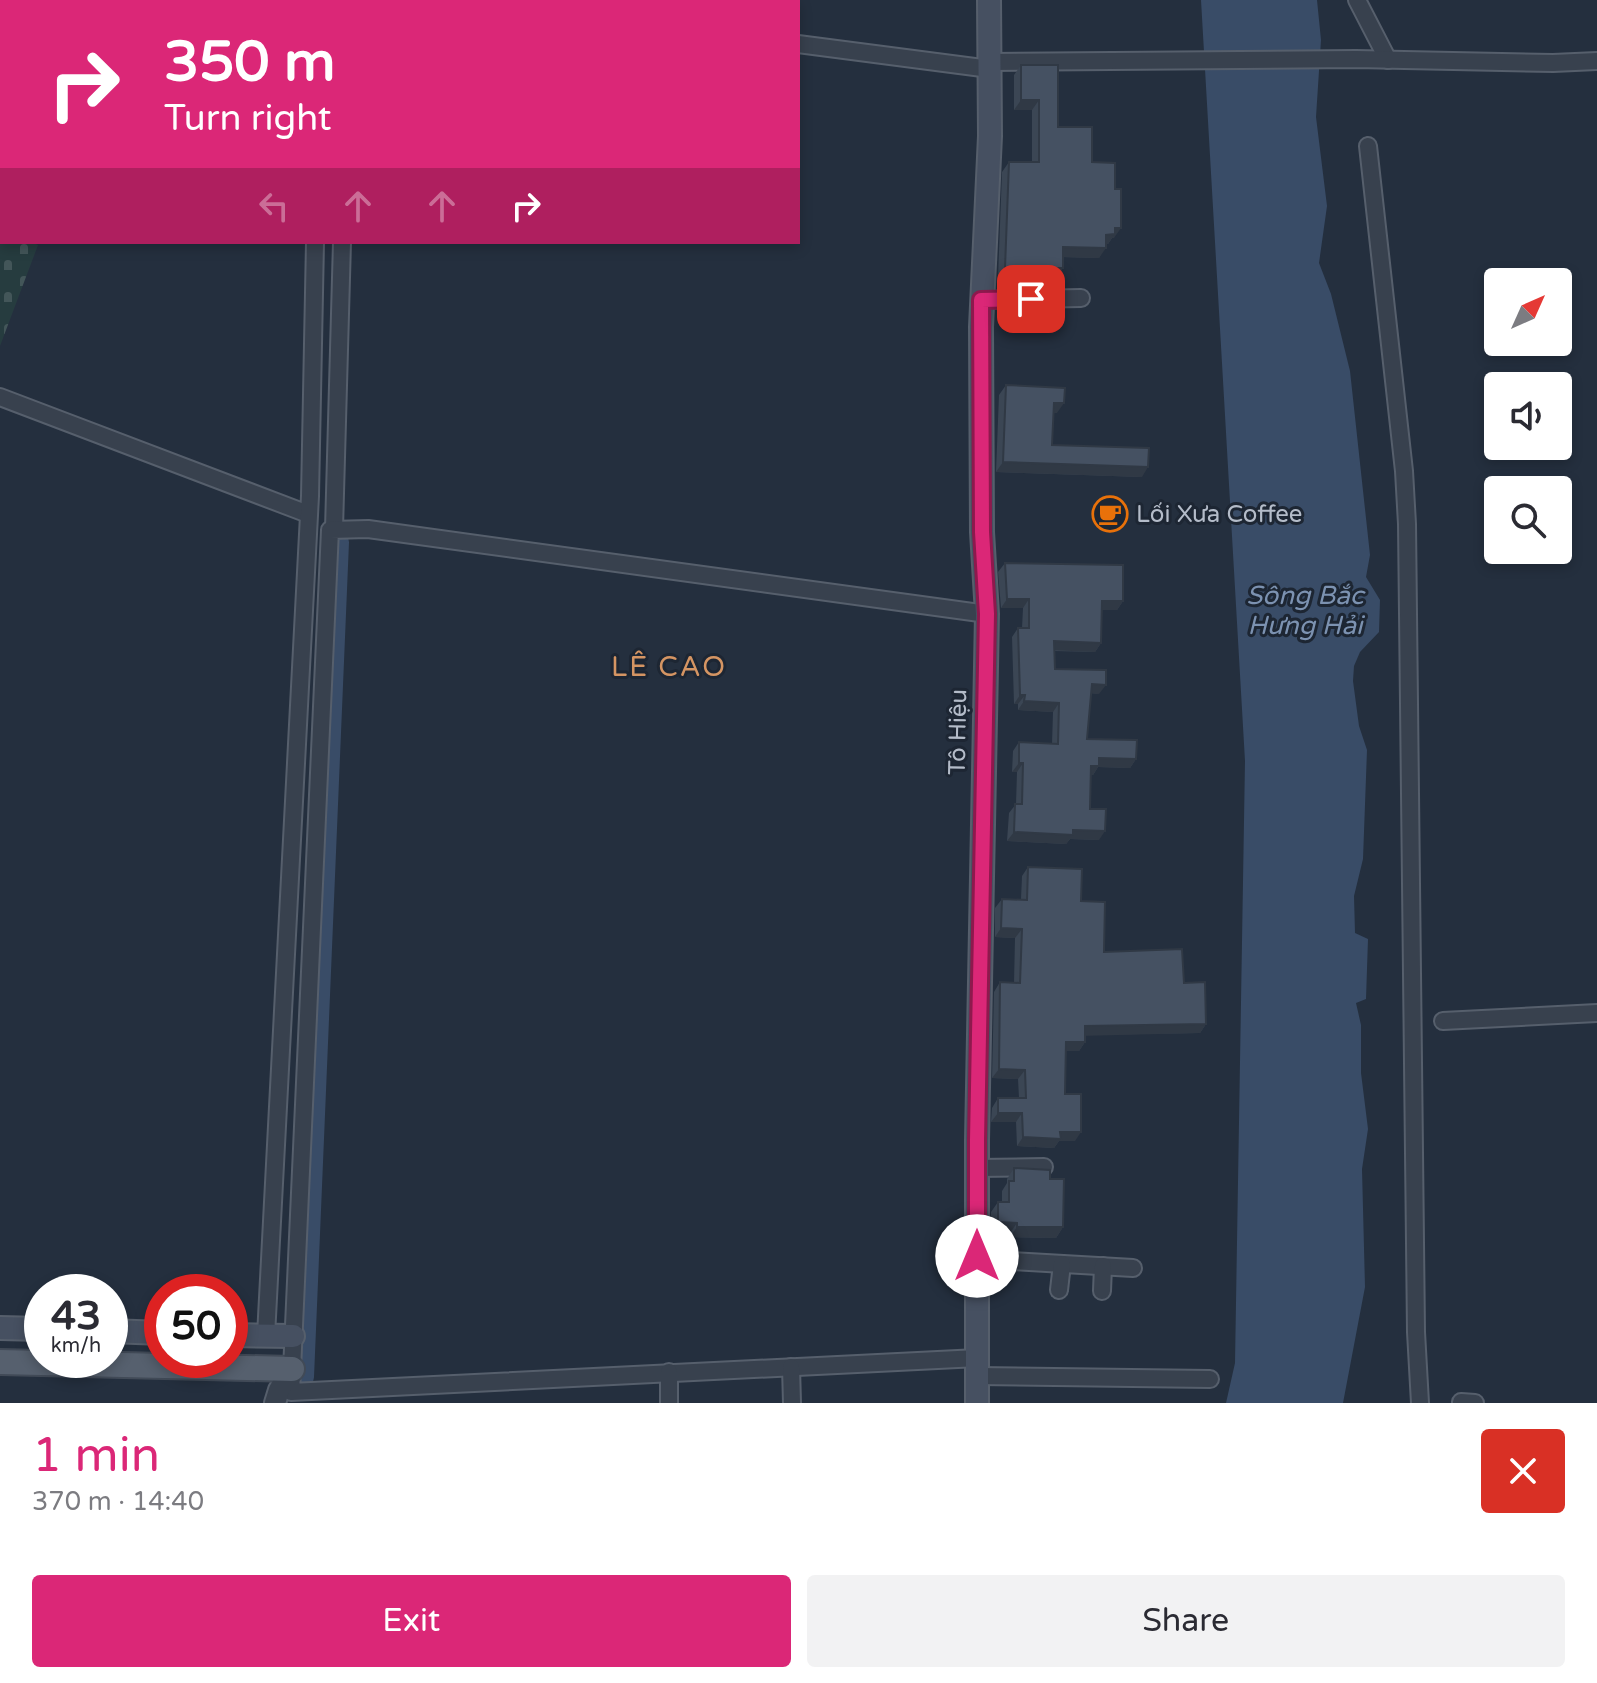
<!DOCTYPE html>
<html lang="en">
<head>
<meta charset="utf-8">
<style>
	:root { --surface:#fff; --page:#f2f2f3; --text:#2b2b33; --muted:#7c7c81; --accent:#db2777 }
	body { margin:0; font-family:"Varela Round",sans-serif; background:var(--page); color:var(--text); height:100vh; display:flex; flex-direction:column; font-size:30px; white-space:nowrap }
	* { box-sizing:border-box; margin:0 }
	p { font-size:26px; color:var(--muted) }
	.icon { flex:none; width:44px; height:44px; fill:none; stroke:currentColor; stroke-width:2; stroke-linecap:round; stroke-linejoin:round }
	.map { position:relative; height:1403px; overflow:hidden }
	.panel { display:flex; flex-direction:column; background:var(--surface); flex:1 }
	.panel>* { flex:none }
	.top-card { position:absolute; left:0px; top:0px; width:800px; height:244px; box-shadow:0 4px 12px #0003; background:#db2777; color:#fff; overflow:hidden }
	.needle { width:52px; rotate:45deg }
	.buttons { position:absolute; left:1484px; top:268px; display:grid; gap:16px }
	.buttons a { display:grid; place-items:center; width:88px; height:88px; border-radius:8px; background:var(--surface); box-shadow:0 4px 12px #0003; font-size:40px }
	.speed { position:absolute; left:24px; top:1274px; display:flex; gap:16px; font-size:40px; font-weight:700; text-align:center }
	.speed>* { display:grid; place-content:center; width:104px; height:104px; border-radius:50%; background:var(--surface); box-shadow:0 4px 12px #0003; line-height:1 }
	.speed small { font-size:20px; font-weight:400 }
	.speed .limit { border:12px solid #d22; background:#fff; color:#111 }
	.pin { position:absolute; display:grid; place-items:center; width:68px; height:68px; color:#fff; margin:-34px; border-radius:16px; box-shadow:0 4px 12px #0006 }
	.me { position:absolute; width:88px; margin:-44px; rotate:0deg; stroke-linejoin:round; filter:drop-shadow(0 0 6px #0008) }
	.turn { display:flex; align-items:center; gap:28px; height:168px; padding:0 32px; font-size:36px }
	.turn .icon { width:104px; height:104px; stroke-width:2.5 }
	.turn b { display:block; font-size:56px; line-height:68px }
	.lanes { display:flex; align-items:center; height:76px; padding:0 32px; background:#0003; justify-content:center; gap:40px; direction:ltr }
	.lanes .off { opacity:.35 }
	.round { display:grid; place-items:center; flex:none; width:84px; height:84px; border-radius:8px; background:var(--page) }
	.headline { display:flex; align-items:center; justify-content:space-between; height:136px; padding:0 32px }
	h1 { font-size:48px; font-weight:600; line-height:60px; color:var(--accent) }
	.cta { display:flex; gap:16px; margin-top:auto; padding:16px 32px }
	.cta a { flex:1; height:92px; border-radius:8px; background:var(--accent); color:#fff; font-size:32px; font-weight:600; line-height:92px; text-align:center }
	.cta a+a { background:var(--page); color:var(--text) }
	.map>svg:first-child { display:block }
	.cemetery { fill:url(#cemetery-stones) }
	.water { fill:#394c67 }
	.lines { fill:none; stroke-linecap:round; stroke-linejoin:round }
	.canal { stroke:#394c67; stroke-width:20 }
	.minor-casing { stroke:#565f6c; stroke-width:20 }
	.tertiary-casing { stroke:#565f6c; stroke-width:24 }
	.secondary-casing { stroke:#565f6c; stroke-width:26 }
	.primary-casing { stroke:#414a57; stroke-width:28 }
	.minor { stroke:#38414e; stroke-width:16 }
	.tertiary { stroke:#38414e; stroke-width:20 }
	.secondary { stroke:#465061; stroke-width:22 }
	.primary { stroke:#56606e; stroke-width:24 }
	.wall { fill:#3b4654 }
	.shaded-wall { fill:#303945 }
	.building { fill:#455162; stroke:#303945; stroke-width:2 }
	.route-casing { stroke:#8e194d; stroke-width:20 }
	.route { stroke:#db2777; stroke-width:14 }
	.labels { text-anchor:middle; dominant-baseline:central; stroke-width:6; stroke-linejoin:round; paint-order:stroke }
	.poi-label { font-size:24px; fill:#b4bcc9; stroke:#1d2633; text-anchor:start }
	.street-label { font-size:24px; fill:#b4bcc9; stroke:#1d2633 }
	.water-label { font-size:26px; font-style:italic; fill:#7c92b1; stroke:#1d2633 }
	.quarter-label { font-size:28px; letter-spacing:2px; fill:#d59563; stroke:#1d2633 }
</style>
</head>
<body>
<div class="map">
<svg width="1597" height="1403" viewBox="0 0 1597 1403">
	<defs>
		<pattern id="cemetery-stones" width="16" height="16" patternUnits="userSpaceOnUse" patternTransform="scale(2)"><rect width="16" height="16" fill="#263c3f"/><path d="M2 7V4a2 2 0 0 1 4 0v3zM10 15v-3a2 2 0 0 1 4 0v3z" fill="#435659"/></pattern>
	</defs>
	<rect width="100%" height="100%" fill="#242f3e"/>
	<polygon class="cemetery" points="0,230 2,242 31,242 38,245 0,346"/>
	<polygon class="water" points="1201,0 1317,0 1321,40 1316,117 1327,206 1319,263 1331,294 1350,371 1370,555 1366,577 1380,600 1379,632 1360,652 1354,666 1353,681 1359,726 1367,750 1363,859 1354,896 1355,933 1368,939 1366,999 1356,1003 1361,1025 1361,1073 1368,1129 1362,1169 1365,1287 1343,1403 1226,1403 1235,1363 1245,761"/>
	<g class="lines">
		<g class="canal">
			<polyline points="345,0 346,2"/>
			<polyline points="304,1377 339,542"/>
		</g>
		<defs>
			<g id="minor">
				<polyline points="296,0 297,2"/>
				<polyline points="330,0 331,2"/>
				<polyline points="431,0 451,2"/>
				<polyline points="1357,0 1388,60"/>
				<polyline points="798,44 990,69"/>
				<polyline points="990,62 1356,59 1553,63 1597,61"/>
				<polyline points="1368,146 1404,471 1407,524 1416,1332 1420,1403"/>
				<polyline points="981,300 1081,298"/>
				<polyline points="0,397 308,514"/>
				<polyline points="334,529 342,242"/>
				<polyline points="1443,1021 1597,1013"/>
				<polyline points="977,1168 1044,1167"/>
				<polyline points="977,1259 1133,1268"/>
				<polyline points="1059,1290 1062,1264"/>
				<polyline points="1102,1291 1103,1266"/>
				<polyline points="266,1336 310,496 315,242"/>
				<polyline points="978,1358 291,1392 330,530 368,529 987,614"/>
				<polyline points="791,1367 792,1403"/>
				<polyline points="669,1372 669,1403"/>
				<polyline points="977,1376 1210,1379"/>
				<polyline points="1461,1402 1475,1403"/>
			</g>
			<polyline id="tertiary" points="275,1403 279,1390 292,1369"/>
			<g id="secondary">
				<polyline points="0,1328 42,1329"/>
				<polyline points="110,1331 162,1333"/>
				<polyline points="230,1335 293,1336"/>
				<polyline points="977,1403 977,1140 987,614 982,532 981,327 990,136 989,0"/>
			</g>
			<polyline id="primary" points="0,1362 292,1369"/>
		</defs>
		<use href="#minor" class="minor-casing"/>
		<use href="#tertiary" class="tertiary-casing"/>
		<use href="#secondary" class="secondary-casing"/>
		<use href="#primary" class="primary-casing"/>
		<use href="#minor" class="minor"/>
		<use href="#tertiary" class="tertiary"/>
		<use href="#secondary" class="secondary"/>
		<use href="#primary" class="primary"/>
	</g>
	<g class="wall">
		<polygon points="1021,65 1058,127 1092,162 1114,238 1112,238 1108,244 1106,244 1099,258 1063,257 1063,268 1056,278 998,278 1002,172 1009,162 1032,162 1032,110 1014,110 1014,75"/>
		<polygon points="1011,301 1040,318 1033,328 1004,328 1004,311"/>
		<polygon points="1006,385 1057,413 1054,413 1052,445 1142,477 996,472 999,395"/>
		<polygon points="1005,563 1123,601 1117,610 1102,610 1101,643 1095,652 1054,651 1055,669 1099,694 1091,693 1087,739 1136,759 1130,768 1098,767 1093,775 1091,775 1090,809 1099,840 1070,839 1066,844 1007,841 1009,813 1016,804 1017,772 1012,772 1013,751 1019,742 1052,744 1053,712 1018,710 1018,704 1014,704 1012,637 1018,628 1022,628 1023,608 1001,608 998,572"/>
		<polygon points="1028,867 1081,901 1104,952 1184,983 1206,1024 1200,1033 1085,1035 1085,1042 1079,1051 1066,1051 1065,1094 1075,1141 1059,1141 1054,1148 1017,1146 1016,1122 991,1122 992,1108 998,1098 1019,1098 1018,1079 992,1078 994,992 1000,982 1014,983 1015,938 995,937 995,908 1002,899 1021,899 1022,876"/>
		<polygon points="1014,1168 1050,1179 1063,1227 1056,1238 1010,1237 1010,1233 991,1232 991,1212 998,1202 1002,1202 1002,1191 1007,1183 1007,1179"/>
	</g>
	<g class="shaded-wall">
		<polygon points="1021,100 1039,100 1032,110 1014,110"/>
		<polygon points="1115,228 1121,228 1114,238 1112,238 1108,244 1099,245 1106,235"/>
		<polygon points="1063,247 1106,248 1099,258 1056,257"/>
		<polygon points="1005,268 1063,268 1056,278 998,278"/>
		<polygon points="1011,317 1040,318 1033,328 1004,328"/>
		<polygon points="1054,403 1064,403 1057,413 1047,413"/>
		<polygon points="1003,462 1148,467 1142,477 996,472"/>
		<polygon points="1007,599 1029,599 1023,608 1001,608"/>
		<polygon points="1102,601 1123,601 1117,610 1096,610"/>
		<polygon points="1054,641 1101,643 1095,652 1048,650"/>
		<polygon points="1092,684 1106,685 1099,694 1085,693"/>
		<polygon points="1020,695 1025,695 1018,704 1014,704"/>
		<polygon points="1024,701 1059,703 1053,712 1018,710"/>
		<polygon points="1099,758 1136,759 1130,768 1098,767 1093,775 1085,775"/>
		<polygon points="1019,763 1023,763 1017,772 1012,772"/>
		<polygon points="1073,830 1105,831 1099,840 1070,839 1066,844 1007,841 1014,832"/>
		<polygon points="1001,928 1022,929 1015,938 995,937"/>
		<polygon points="1206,1024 1200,1033 1079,1036 1085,1026"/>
		<polygon points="1066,1042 1085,1042 1079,1051 1060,1051"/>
		<polygon points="999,1069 1025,1070 1018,1079 992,1078"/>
		<polygon points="998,1113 1022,1113 1016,1122 991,1122"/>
		<polygon points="1060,1132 1081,1132 1075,1141 1059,1141 1054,1148 1017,1146 1023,1137"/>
		<polygon points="998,1222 1017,1223 1010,1233 991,1232"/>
		<polygon points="1017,1227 1063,1227 1056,1238 1010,1237"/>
	</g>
	<g class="building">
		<polygon points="1021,65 1058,65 1058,127 1092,127 1092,162 1115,163 1115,189 1121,189 1121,228 1115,228 1115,234 1106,235 1106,248 1063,247 1063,268 1005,268 1009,162 1039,162 1039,100 1021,100"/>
		<polygon points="1011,301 1040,301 1040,318 1011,317"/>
		<polygon points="1006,385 1065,388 1064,403 1054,403 1052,445 1149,448 1148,467 1003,462"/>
		<polygon points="1005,563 1123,565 1123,601 1102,601 1101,643 1054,641 1055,669 1106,670 1106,685 1092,684 1087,739 1137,740 1136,759 1099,758 1099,766 1091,766 1090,809 1106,809 1105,831 1073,830 1073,835 1014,832 1015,804 1022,804 1023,763 1019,763 1019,742 1058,744 1059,703 1024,701 1025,695 1020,695 1018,628 1029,628 1029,599 1007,599"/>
		<polygon points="1028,867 1082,869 1081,901 1105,902 1104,952 1182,949 1184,983 1205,982 1206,1024 1085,1026 1085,1042 1066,1042 1065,1094 1081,1094 1081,1132 1060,1132 1061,1139 1023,1137 1022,1113 998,1113 998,1098 1026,1098 1025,1070 999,1069 1000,982 1020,983 1022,929 1001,928 1002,899 1027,900"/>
		<polygon points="1014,1168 1050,1170 1050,1179 1064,1179 1063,1227 1017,1227 1017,1223 998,1222 998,1202 1009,1202 1009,1181 1014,1181"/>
	</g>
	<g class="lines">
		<defs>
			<polyline id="route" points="977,1256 977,1140 987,614 982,532 981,300 1031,299"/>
		</defs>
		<use href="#route" class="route-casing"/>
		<use href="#route" class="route"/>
	</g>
	<defs>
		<symbol id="cafe-ring" viewBox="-11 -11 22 22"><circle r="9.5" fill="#1d2633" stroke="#e8710a" stroke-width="1.5"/><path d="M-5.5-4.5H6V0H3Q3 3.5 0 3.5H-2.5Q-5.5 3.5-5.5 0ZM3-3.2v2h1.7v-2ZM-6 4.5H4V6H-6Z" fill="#e8710a"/></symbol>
	</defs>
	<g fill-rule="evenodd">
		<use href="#cafe-ring" x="1090" y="494" width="40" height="40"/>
	</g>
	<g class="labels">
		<g class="poi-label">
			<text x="1136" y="514">Lối Xưa Coffee</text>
		</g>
		<g class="street-label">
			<text transform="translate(958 732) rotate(-89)">Tô Hiệu</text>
		</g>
		<g class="water-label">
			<text x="1305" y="595">Sông Bắc<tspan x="1305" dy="30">Hưng Hải</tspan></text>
		</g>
		<g class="quarter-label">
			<text x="669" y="667">LÊ CAO</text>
		</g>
	</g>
</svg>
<div class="buttons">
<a><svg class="needle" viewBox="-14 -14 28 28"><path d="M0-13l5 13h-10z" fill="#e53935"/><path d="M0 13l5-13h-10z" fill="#7c7c81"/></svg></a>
<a><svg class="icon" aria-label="sound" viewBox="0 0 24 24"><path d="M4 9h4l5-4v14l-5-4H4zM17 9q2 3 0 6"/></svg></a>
<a><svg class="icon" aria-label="search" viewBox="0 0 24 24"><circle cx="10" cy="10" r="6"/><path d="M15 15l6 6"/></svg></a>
</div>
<div class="speed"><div>43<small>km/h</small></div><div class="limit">50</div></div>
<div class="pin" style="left:1031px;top:299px;background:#d93025"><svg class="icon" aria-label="arrive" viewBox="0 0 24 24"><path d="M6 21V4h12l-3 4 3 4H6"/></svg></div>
<svg class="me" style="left:977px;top:1256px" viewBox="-20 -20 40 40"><circle r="19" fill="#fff"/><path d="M0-13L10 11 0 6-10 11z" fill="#db2777"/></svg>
<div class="top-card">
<div class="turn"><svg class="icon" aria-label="right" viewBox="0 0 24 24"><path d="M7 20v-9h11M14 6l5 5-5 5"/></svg><div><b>350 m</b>Turn right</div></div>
<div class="lanes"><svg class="icon off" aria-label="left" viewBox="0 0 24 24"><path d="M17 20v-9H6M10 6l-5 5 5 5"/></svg><svg class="icon off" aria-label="ahead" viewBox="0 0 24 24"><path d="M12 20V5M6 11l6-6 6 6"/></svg><svg class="icon off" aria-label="ahead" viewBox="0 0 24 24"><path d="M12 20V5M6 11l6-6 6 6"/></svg><svg class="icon" aria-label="right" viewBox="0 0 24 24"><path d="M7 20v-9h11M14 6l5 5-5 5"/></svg></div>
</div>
</div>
<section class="panel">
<div class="headline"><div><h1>1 min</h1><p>370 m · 14:40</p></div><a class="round" style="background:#d93025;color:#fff"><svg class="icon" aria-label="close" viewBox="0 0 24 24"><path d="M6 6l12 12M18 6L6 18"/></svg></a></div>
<div class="cta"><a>Exit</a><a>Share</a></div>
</section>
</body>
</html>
